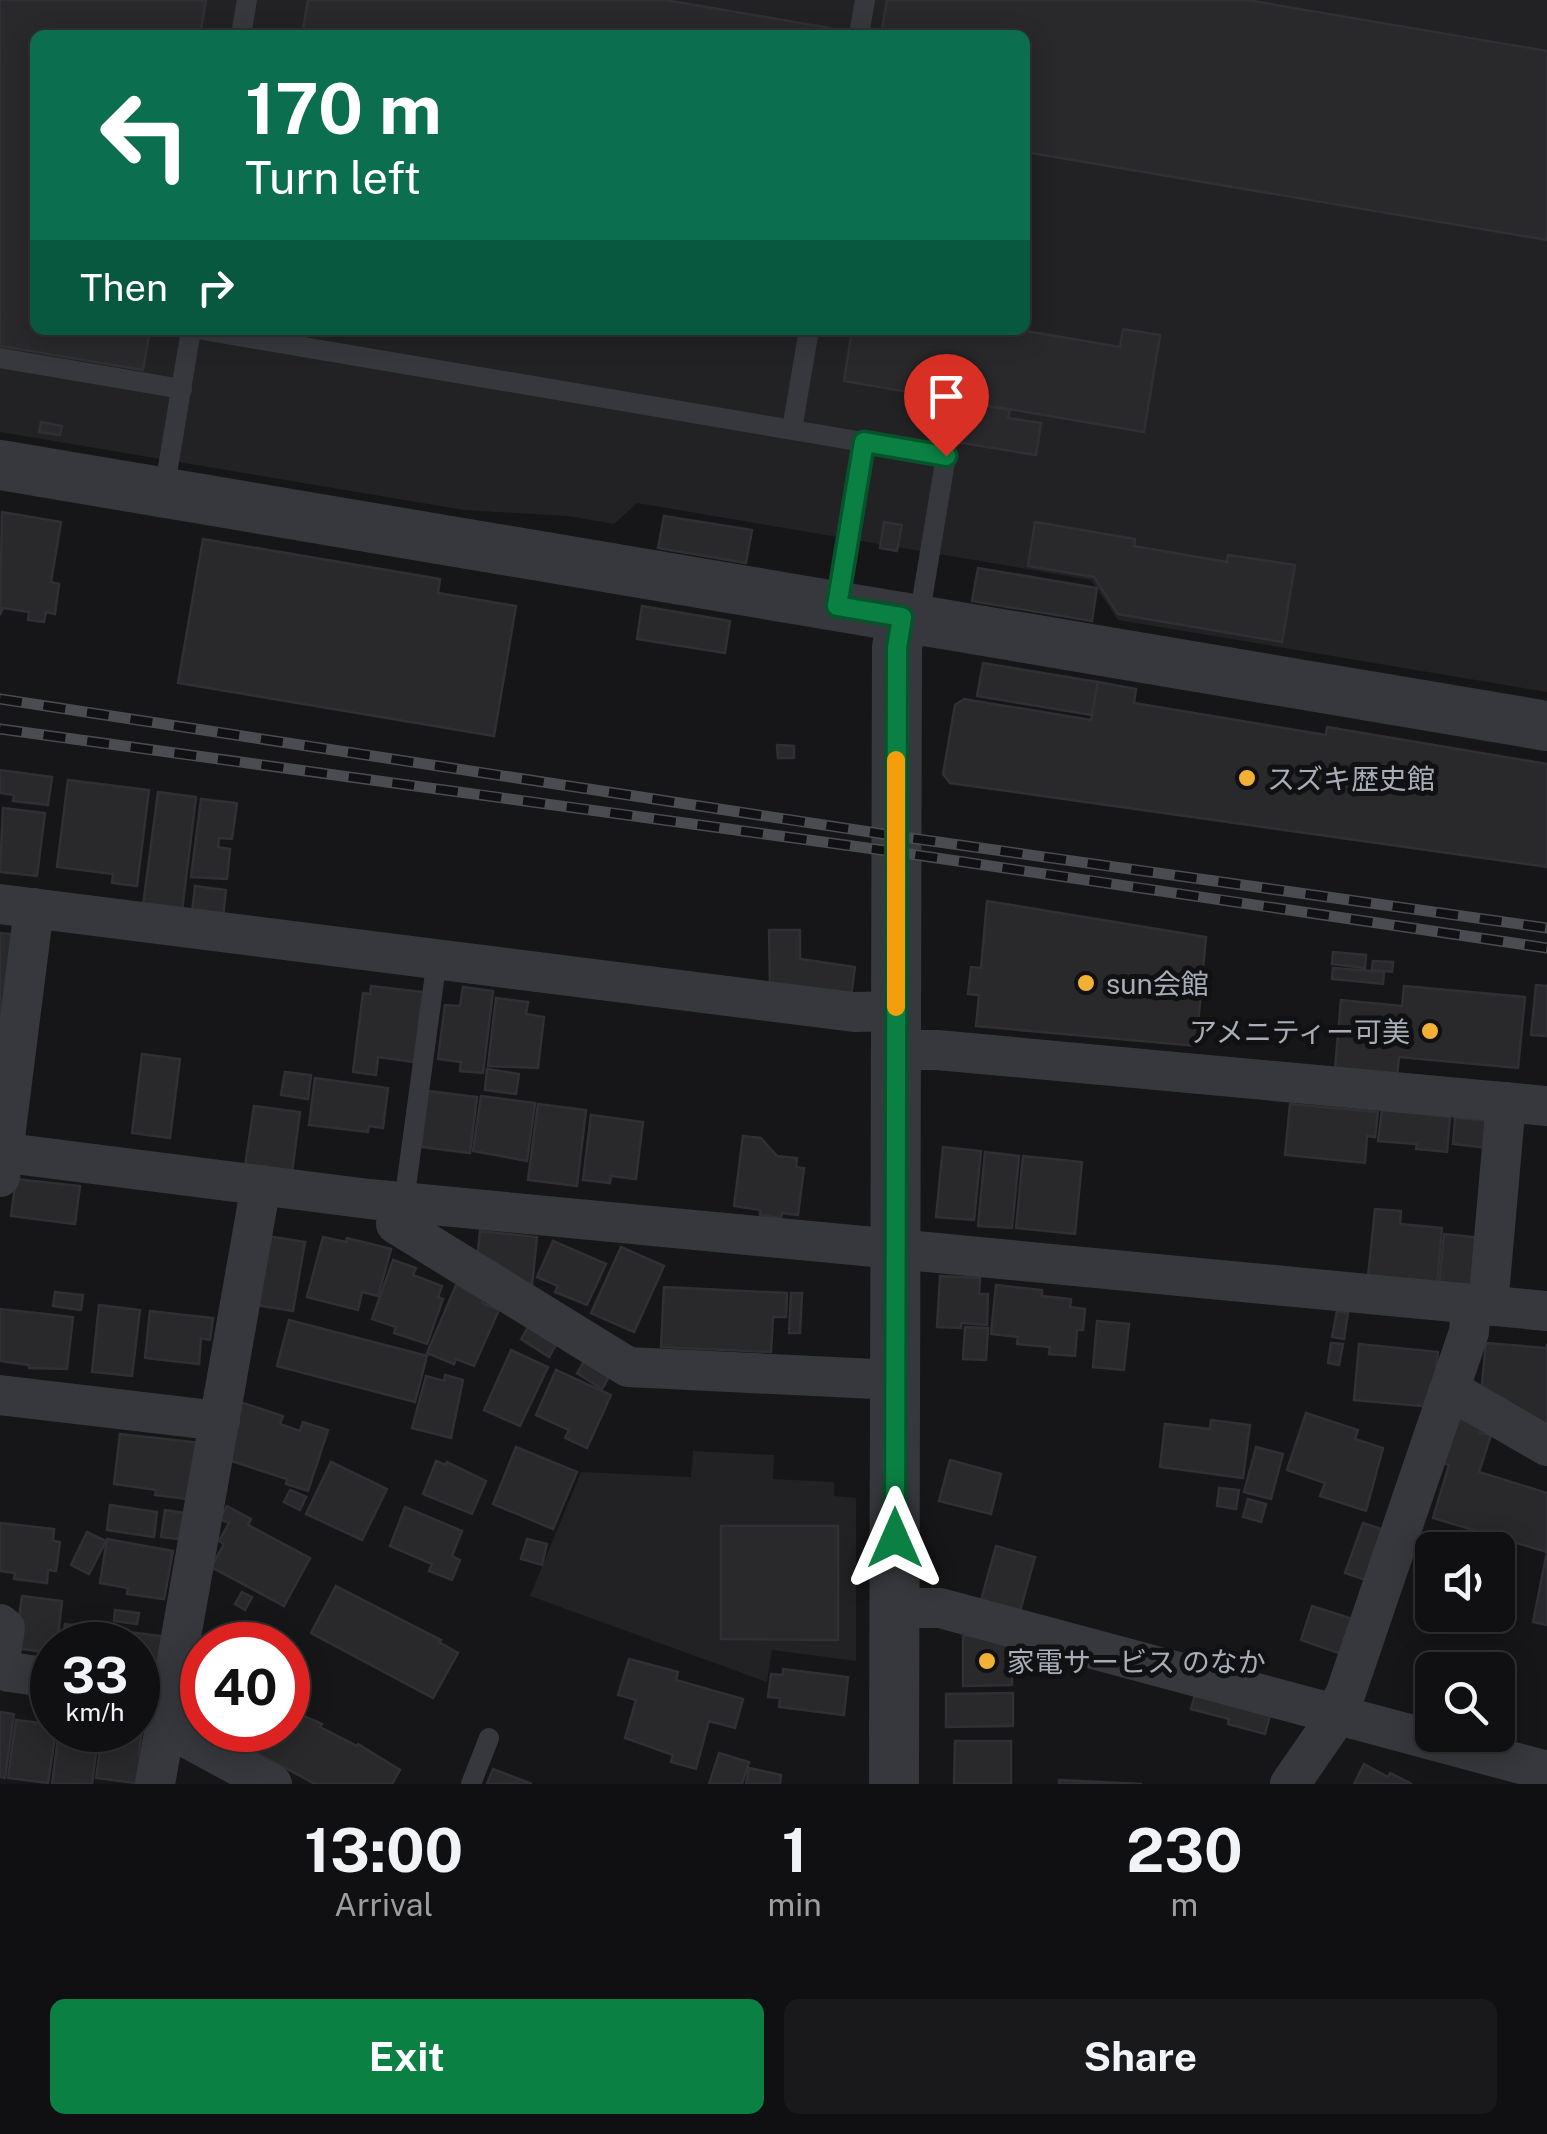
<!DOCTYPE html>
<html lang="en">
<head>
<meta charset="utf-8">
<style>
	:root { --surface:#101012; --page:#19191b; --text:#f1f3f6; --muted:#9c9d9f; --line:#303032; --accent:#0b8043 }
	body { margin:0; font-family:"Public Sans","Noto Sans JP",sans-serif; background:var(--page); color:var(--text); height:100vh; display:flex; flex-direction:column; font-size:38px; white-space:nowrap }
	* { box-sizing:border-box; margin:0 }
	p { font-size:32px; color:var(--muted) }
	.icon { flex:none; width:55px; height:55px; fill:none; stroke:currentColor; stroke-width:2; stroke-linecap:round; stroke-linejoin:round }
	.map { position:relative; height:1784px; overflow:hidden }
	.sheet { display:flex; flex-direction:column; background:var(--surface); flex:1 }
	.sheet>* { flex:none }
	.hud { position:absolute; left:30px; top:30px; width:1000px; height:305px; border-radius:15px; box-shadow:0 5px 25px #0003,0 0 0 2px var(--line); background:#0b6e4f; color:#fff; overflow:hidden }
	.controls { position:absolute; left:1415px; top:1532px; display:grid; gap:20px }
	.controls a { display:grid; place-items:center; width:100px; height:100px; border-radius:15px; background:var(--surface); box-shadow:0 5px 25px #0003,0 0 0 2px var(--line); font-size:50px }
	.speed { position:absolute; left:30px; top:1622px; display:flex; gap:20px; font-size:50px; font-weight:700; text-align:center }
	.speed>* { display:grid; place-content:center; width:130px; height:130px; border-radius:50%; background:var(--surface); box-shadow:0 5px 25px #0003,0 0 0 2px var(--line); line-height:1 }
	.speed small { font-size:25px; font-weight:400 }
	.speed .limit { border:15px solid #d22; background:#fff; color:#111 }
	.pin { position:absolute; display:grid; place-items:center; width:85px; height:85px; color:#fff; margin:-102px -42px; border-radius:50% 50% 50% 0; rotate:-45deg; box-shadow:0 0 10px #0007 }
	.pin .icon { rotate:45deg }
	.me { position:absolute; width:110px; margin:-55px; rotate:0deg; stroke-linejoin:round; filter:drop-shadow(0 0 8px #0008) }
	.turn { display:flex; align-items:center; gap:35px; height:210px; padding:0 50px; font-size:45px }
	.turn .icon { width:130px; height:130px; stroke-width:2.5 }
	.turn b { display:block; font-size:70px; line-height:85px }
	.then { display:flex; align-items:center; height:95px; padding:0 50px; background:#0003; gap:20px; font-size:38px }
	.eta { display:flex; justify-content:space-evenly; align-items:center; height:170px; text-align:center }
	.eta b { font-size:60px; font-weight:700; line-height:70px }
	.primary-button { display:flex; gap:20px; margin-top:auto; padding:20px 50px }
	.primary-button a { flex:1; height:115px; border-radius:15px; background:var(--accent); color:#fff; font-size:40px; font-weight:700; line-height:115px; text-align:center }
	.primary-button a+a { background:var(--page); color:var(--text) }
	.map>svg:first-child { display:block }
	.built { fill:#222225; fill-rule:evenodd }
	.building { fill:#29292c; stroke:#303034; stroke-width:2.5 }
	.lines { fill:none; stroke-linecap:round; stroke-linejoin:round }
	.service { stroke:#37383d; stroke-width:20 }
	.minor { stroke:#37383d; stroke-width:40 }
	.tertiary { stroke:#37383d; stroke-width:50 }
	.rail-casing { stroke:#4a4c52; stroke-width:11 }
	.rail { stroke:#111113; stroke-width:8; stroke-dasharray:22; stroke-linecap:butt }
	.route-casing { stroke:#07532c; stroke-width:25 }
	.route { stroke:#0b8043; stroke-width:18 }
	.slow { stroke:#f59e0b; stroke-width:18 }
	.poi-dot { fill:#f2b134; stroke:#111113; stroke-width:4 }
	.labels { text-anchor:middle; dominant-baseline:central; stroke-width:10; stroke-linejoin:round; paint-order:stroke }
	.poi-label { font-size:28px; fill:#a8adb8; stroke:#111113; text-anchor:start }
</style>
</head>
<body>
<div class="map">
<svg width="1547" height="1784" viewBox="0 0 1547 1784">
	<rect width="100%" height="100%" fill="#161618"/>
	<g class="built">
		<path d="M 0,0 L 1547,0 L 1547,692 L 1118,620 L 1091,580 L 637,503 L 614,524 L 568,516 L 464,510 L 0,432 ZM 35,35 L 1025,35 L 1025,330 L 35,330 Z"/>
		<polygon points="693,1451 774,1455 773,1479 834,1482 834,1496 856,1498 856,1661 772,1650 767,1682 530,1596 581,1472 691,1477"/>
	</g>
	<g class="building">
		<polygon points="0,0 206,0 200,35 35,35 35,330 150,330 143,370 0,346"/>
		<polygon points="308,0 665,0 830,28 829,35 302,35"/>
		<polygon points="887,0 1247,0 1547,51 1547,240 1025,152 1025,35 881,35"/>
		<polygon points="1123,329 1160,335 1144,432 844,381 852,330 1020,330 1120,347"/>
		<polygon points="977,404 1010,410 1008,418 1041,423 1036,455 937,439 943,407 976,412"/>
		<polygon points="41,422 62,426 60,435 39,432"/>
		<polygon points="2,512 61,522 51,582 59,584 55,614 46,612 44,622 28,620 29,612 3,608 0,615"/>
		<polygon points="664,516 752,530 746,563 658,548"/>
		<polygon points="884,522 902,525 897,551 880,548"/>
		<polygon points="1035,522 1135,539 1134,546 1227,562 1228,555 1295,565 1282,642 1118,614 1094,577 1028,566"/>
		<polygon points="203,539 440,579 438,593 516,606 494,736 178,683"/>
		<polygon points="978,568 1097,588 1092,621 972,601"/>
		<polygon points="642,606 730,621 725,653 637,639"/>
		<polygon points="983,663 1098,682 1092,715 977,696"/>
		<polygon points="1098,682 1136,689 1134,703 1326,735 1327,727 1547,764 1547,867 950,783 943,774 955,705 964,699 1091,720"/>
		<polygon points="777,745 794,746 794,758 778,758"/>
		<polygon points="0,770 52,777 48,805 13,801 14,795 0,793"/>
		<polygon points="68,780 149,790 137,886 112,883 113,874 57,867"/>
		<polygon points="158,792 196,797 182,911 143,906"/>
		<polygon points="201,799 237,803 232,839 219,838 218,847 230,849 227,879 191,877"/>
		<polygon points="3,808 45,813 37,876 0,872"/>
		<polygon points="195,886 226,890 223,918 192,913"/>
		<polygon points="987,901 1206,937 1196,1046 976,1026 979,995 968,994 971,967 981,968"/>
		<polygon points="769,930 800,930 800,959 855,967 851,996 770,986"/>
		<polygon points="0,933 19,935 0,1033"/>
		<polygon points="1333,952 1366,955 1365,968 1332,964"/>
		<polygon points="1373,961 1393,962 1392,972 1372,970"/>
		<polygon points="1333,968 1384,972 1383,984 1332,979"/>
		<polygon points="1536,985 1547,986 1547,1036 1531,1035"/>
		<polygon points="371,986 423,992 414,1062 378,1057 376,1075 353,1072 363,993 370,994"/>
		<polygon points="1404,986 1525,997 1518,1068 1399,1057 1397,1076 1335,1069 1341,1000 1402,1006"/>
		<polygon points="463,987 493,991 483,1073 460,1071 461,1062 438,1059 445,1005 460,1006"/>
		<polygon points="496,998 528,1002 526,1014 544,1017 538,1068 488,1066"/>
		<polygon points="142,1054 180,1059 170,1138 132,1133"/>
		<polygon points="487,1069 519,1074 516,1094 485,1090"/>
		<polygon points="285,1072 311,1075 308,1099 281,1095"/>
		<polygon points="315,1078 388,1088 383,1128 369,1126 368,1132 309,1125"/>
		<polygon points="428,1091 477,1097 470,1153 421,1147"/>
		<polygon points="481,1096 535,1103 527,1161 473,1151"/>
		<polygon points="538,1104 586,1110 577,1186 528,1180"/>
		<polygon points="1290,1104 1378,1112 1375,1137 1367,1136 1365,1163 1285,1155"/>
		<polygon points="254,1106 300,1112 292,1172 245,1166"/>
		<polygon points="1382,1110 1450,1117 1447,1152 1416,1149 1417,1144 1378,1141"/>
		<polygon points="591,1115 643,1122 636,1179 611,1176 610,1183 583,1180"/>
		<polygon points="1455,1118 1492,1121 1489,1148 1453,1144"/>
		<polygon points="743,1136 761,1138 777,1156 797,1158 796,1167 804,1168 798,1215 782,1213 781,1218 760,1215 760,1210 734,1206"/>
		<polygon points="943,1147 981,1151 974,1220 936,1217"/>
		<polygon points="985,1152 1019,1156 1012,1228 978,1226"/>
		<polygon points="1023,1156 1082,1162 1075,1234 1016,1228"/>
		<polygon points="16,1179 80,1186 75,1224 11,1216"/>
		<polygon points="1375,1209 1401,1211 1400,1224 1442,1228 1437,1283 1368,1277"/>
		<polygon points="480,1231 537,1237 532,1286 477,1260"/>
		<polygon points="1444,1234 1484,1238 1479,1290 1439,1287"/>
		<polygon points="267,1236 305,1242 293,1311 256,1305"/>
		<polygon points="323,1237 346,1242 347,1238 391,1249 378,1296 362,1292 358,1310 307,1297"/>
		<polygon points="553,1241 606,1264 587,1305 555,1292 558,1286 537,1277"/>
		<polygon points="621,1247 664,1266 634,1332 591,1313"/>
		<polygon points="393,1260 416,1268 413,1275 442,1286 438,1297 443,1299 427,1344 394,1333 396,1327 372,1319"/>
		<polygon points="940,1276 980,1278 979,1294 988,1294 987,1325 961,1323 961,1328 937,1327"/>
		<polygon points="457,1283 485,1296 482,1303 499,1310 474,1366 456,1359 454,1364 427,1353"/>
		<polygon points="996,1285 1042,1290 1042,1296 1071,1299 1070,1307 1085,1309 1083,1330 1077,1330 1075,1356 1049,1354 1050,1347 1017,1344 1018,1337 991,1334"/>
		<polygon points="664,1287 787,1293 786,1317 773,1317 771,1352 661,1347"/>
		<polygon points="55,1292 83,1295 81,1310 53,1306"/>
		<polygon points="791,1293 802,1293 800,1333 789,1333"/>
		<polygon points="99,1305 140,1310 132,1376 92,1372"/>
		<polygon points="0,1309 73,1317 67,1369 29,1368 29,1365 0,1361"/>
		<polygon points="150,1311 213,1318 210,1340 201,1338 199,1364 145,1358"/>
		<polygon points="1337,1311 1348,1313 1344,1339 1332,1337"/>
		<polygon points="289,1320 427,1356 415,1402 277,1366"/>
		<polygon points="1097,1321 1129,1324 1124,1370 1093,1367"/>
		<polygon points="529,1326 557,1343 549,1357 521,1339"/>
		<polygon points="965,1327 988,1328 986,1360 963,1359"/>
		<polygon points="1331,1343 1343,1344 1339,1365 1328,1363"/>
		<polygon points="1486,1343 1546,1348 1547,1344 1547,1432 1481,1393"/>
		<polygon points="1359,1344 1438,1352 1432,1407 1354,1400"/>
		<polygon points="511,1350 548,1367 520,1426 484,1410"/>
		<polygon points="585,1360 610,1375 602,1389 577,1373"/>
		<polygon points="556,1370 611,1395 587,1448 565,1438 569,1430 536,1415"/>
		<polygon points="445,1375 463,1380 451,1438 412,1428 426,1376 444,1381"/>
		<polygon points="237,1401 283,1416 280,1424 300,1431 303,1422 328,1430 308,1491 286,1484 287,1479 225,1459"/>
		<polygon points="1306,1413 1358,1430 1355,1439 1383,1448 1366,1511 1320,1496 1325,1483 1287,1470"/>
		<polygon points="1453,1417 1482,1426 1480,1433 1491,1435 1479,1472 1547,1493 1547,1625 1533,1622 1547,1552 1433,1518 1449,1465 1440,1462"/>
		<polygon points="1211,1420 1250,1425 1243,1478 1160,1467 1165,1424 1210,1429"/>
		<polygon points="120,1434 202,1443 196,1500 155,1495 156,1490 114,1484"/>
		<polygon points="516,1447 577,1472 553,1529 493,1504"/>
		<polygon points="1256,1447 1283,1454 1271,1499 1244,1492"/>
		<polygon points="950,1460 1001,1474 991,1514 939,1501"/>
		<polygon points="436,1461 446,1465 447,1462 486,1481 472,1514 423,1494"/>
		<polygon points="331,1462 387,1489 362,1540 306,1514"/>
		<polygon points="1219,1488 1239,1490 1236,1509 1217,1506"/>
		<polygon points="290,1490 306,1497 300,1510 284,1502"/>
		<polygon points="1248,1499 1266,1504 1261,1522 1243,1517"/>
		<polygon points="110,1505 157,1512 154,1537 107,1530"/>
		<polygon points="227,1506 251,1519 248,1525 310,1558 284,1606 211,1567 224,1544 219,1541 229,1523 220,1519"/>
		<polygon points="405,1507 462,1531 452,1556 460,1560 452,1580 429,1571 432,1564 390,1546"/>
		<polygon points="165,1510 191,1514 187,1540 161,1537"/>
		<polygon points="0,1523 54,1529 53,1541 60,1542 56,1571 48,1570 47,1583 14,1579 15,1573 0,1571"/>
		<polygon points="1363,1523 1391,1532 1374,1583 1345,1573"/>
		<polygon points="721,1526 838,1526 838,1640 721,1639"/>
		<polygon points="87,1532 106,1541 89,1574 71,1565"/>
		<polygon points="107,1539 173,1551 164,1599 127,1594 128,1588 100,1583"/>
		<polygon points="527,1539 547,1544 542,1565 521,1559"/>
		<polygon points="996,1546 1035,1557 1019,1615 980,1604"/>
		<polygon points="336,1586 441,1640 439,1642 458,1653 433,1698 311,1633"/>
		<polygon points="242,1592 252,1597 245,1610 235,1604"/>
		<polygon points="22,1596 62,1601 57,1645 52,1645 52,1653 15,1648"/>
		<polygon points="1312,1606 1356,1620 1344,1655 1301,1640"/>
		<polygon points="115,1610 139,1613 137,1624 114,1621"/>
		<polygon points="65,1624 169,1637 164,1679 138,1676 138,1645 62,1645"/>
		<polygon points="963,1636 1012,1636 1012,1685 963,1686"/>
		<polygon points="629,1659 678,1672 676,1680 743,1699 735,1728 709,1721 696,1769 671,1762 673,1755 625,1738 636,1700 618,1695"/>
		<polygon points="783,1669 848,1677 844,1715 779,1707 780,1698 768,1697 771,1674 783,1675"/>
		<polygon points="1198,1684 1273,1704 1265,1734 1228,1724 1229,1719 1191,1709"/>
		<polygon points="1013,1693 1013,1726 946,1727 946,1694"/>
		<polygon points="288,1709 322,1724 320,1727 357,1746 358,1744 400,1770 392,1784 315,1784 215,1730 288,1730"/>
		<polygon points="0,1712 14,1714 5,1778 0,1777"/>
		<polygon points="16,1720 52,1724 52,1730 56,1730 48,1783 8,1778"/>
		<polygon points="138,1721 143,1722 139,1754 147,1755 143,1784 96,1778 103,1730 138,1730"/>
		<polygon points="59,1730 99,1731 92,1784 52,1784"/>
		<polygon points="955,1741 1011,1741 1011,1784 954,1784"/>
		<polygon points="719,1753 749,1762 742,1784 709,1784"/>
		<polygon points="1364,1764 1388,1777 1390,1773 1412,1784 1354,1784"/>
		<polygon points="749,1768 781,1775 780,1784 746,1784"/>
		<polygon points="493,1769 532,1784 487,1784"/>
		<polygon points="1059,1780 1142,1784 1059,1784"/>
	</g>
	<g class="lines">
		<g class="service">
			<polyline points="241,35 247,0"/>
			<polyline points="859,35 865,0"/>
			<polyline points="203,330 946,456 919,618"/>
			<polyline points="0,358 182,389"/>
			<polyline points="792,429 809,330"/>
			<polyline points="164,491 191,330"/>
			<polyline points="837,606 865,442"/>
			<polyline points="404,1202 437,959"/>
			<polyline points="471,1784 489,1738"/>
		</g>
		<g class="minor">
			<polyline points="0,904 854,1012 896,1011"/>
			<polyline points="895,1050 937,1050 1547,1106"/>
			<polyline points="0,1152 369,1199 1547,1311"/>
			<polyline points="0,1177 34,908"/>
			<polyline points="398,1202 396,1224 628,1367 895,1380"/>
			<polyline points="1488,1306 1506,1102"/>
			<polyline points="1448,1392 1466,1399 1547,1446"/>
			<polyline points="0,1395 220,1421"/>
			<polyline points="895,1608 940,1608 1547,1771"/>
			<polyline points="0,1624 5,1628 0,1661 9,1672 52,1678"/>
			<polyline points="166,1733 185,1737 272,1784"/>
			<polyline points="155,1784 261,1185"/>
			<polyline points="1290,1784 1328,1729 1346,1692 1469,1332 1471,1304"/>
		</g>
		<g class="tertiary">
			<polyline points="0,465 1547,726"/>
			<polyline points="894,1784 897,648 902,617"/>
		</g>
		<defs>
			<g id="rail">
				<polyline points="0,699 896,836 1547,928"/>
				<polyline points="0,729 896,852 1547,948"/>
			</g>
		</defs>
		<use href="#rail" class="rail-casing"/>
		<use href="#rail" class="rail"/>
	</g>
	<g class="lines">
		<defs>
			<polyline id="route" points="895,1538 897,648 902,617 837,606 864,442 946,456"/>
		</defs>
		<use href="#route" class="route-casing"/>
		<use href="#route" class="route"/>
		<polyline class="slow" points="896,1007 896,760"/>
	</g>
	<g class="poi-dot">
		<circle cx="1247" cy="778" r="10"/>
		<circle cx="1086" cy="983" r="10"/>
		<circle cx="1430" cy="1031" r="10"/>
		<circle cx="987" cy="1661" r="10"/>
	</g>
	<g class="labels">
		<g class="poi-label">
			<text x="1267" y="778">スズキ歴史館</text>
			<text x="1106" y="983">sun会館</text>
			<text x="1410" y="1031" text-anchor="end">アメニティー可美</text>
			<text x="1007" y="1661">家電サービス のなか</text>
		</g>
	</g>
</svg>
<div class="controls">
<a><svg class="icon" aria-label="sound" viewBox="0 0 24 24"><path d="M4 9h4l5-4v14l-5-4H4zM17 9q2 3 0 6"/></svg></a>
<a><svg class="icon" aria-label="search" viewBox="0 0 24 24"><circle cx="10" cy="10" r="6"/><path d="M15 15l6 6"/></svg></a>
</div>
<div class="speed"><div>33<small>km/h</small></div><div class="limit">40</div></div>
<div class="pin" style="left:946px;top:456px;background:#d93025"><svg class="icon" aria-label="arrive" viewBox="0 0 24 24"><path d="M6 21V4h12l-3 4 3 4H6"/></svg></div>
<svg class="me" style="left:895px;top:1538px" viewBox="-20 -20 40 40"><path d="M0-17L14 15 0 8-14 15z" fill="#0b8043" stroke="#fff" stroke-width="4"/></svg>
<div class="hud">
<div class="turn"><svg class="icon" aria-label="left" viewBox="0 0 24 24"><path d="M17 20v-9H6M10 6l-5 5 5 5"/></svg><div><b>170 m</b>Turn left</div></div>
<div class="then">Then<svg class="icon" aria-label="right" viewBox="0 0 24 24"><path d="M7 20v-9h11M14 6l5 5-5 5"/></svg></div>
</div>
</div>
<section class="sheet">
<div class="eta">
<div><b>13:00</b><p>Arrival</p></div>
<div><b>1</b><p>min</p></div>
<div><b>230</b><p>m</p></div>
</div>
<div class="primary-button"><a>Exit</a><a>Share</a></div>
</section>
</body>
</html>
